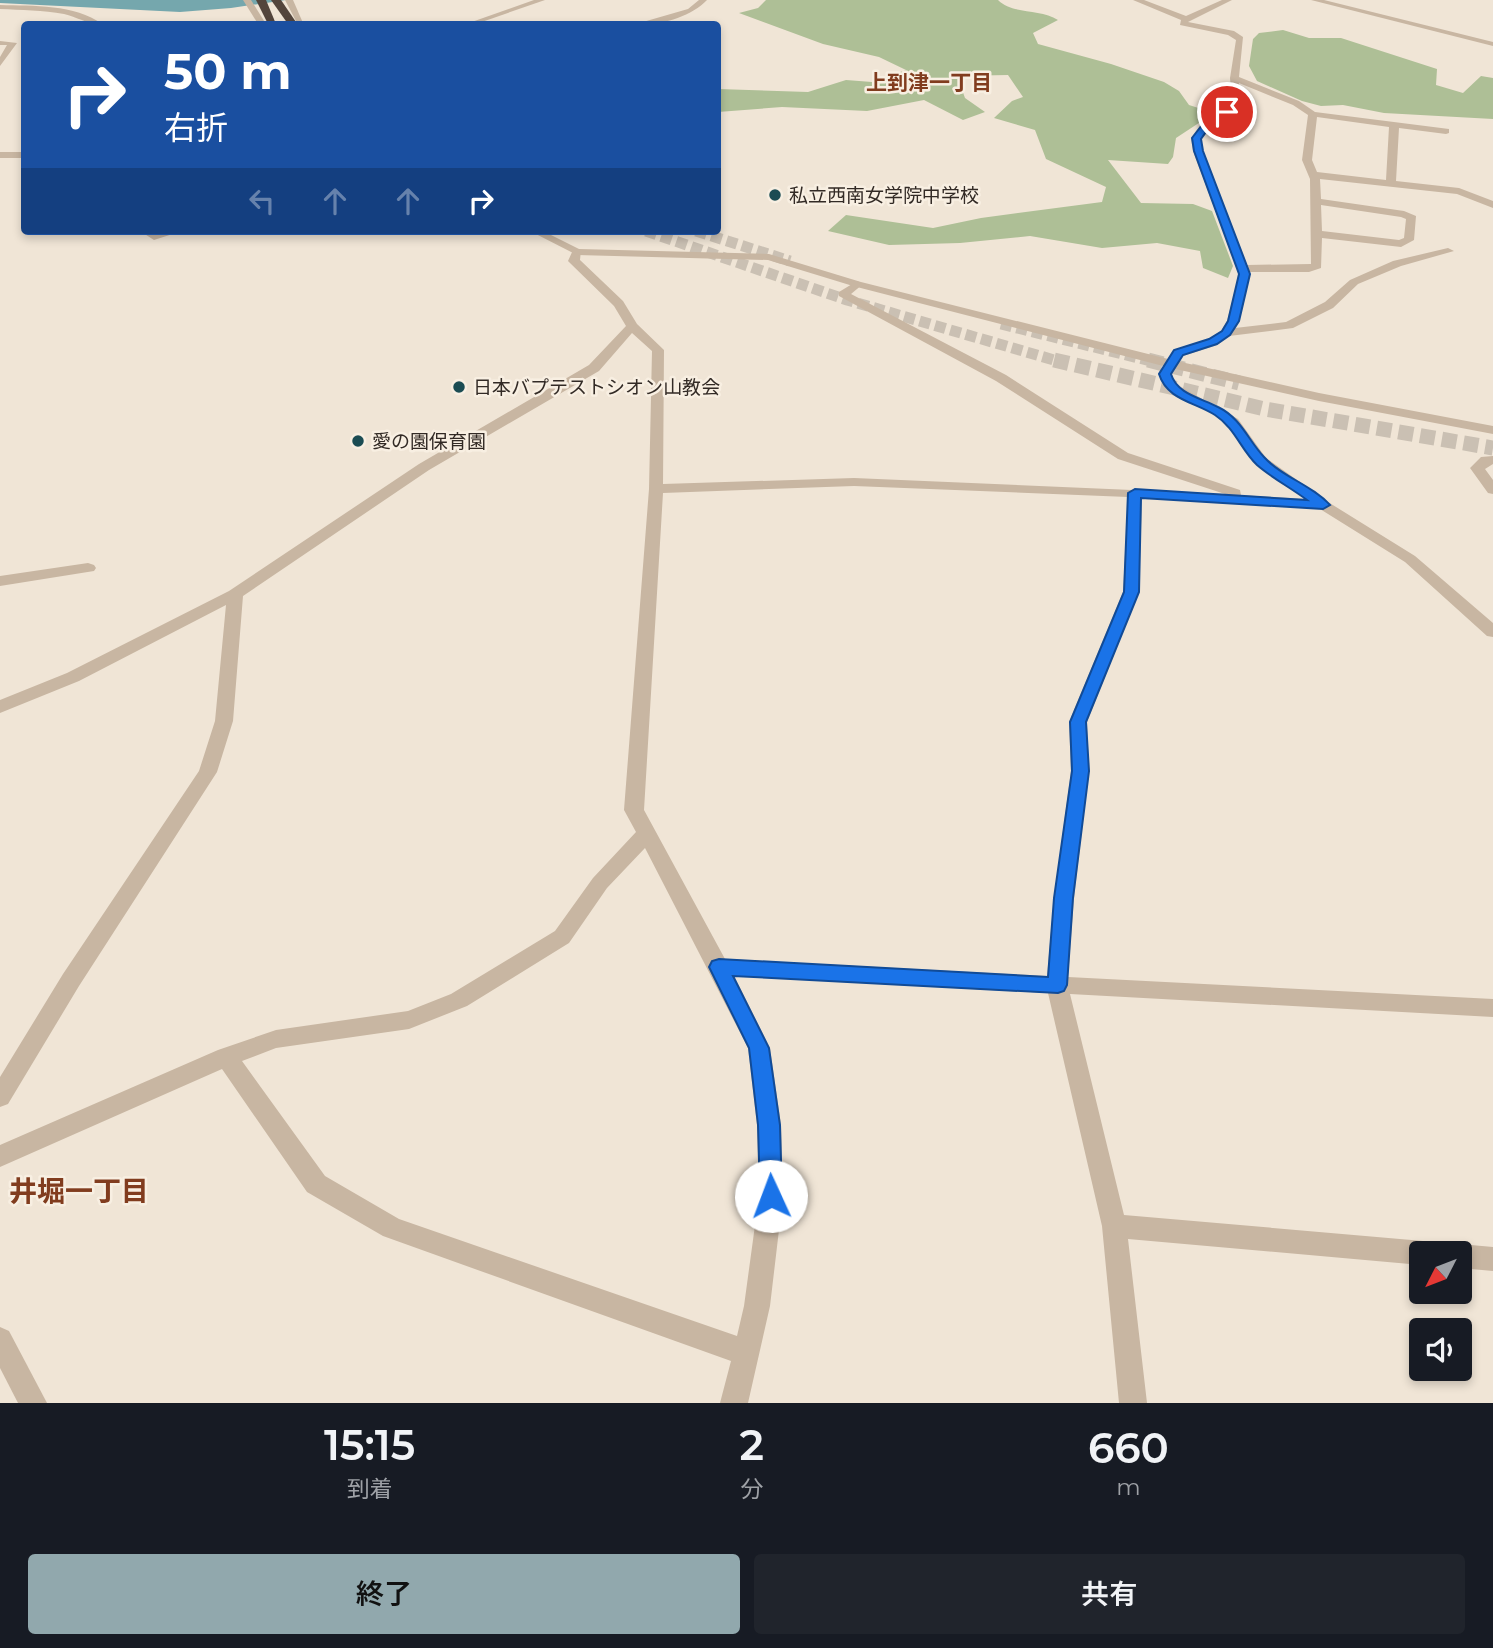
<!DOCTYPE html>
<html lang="ja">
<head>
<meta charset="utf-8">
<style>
	:root { --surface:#171b24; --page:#20242c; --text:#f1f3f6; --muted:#9ea1a6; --accent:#91a8ad }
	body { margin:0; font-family:Montserrat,"Noto Sans JP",sans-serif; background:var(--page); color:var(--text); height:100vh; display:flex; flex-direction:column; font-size:26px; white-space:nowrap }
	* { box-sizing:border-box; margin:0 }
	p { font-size:23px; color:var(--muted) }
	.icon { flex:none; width:38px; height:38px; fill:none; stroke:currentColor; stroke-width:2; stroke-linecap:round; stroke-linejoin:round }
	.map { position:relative; height:1403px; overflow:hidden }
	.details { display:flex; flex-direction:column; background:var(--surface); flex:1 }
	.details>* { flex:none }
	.banner { position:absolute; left:21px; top:21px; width:700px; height:214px; border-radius:7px; box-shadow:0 4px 10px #0003; background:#1a4fa0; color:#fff; overflow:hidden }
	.needle { width:46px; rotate:228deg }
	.fabs { position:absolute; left:1409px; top:1241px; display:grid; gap:14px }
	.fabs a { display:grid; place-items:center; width:63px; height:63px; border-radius:7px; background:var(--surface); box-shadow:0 4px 10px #0003; font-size:35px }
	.pin { position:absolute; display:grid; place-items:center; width:60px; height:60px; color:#fff; margin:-30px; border:4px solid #fff; border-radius:50%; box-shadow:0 2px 7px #0007 }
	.me { position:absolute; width:77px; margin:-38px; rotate:358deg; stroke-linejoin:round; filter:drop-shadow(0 0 5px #0008) }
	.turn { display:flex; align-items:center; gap:24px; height:147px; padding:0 28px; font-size:32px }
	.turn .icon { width:91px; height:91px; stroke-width:2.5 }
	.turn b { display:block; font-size:49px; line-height:60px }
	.lanes { display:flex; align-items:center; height:66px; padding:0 28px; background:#0003; justify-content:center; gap:35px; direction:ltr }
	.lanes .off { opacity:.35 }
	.eta { display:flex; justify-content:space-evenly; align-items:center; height:119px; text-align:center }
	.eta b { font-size:42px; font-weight:600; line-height:49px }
	.action { display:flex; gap:14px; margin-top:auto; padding:14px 28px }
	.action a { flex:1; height:80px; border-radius:7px; background:var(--accent); color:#111; font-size:28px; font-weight:600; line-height:80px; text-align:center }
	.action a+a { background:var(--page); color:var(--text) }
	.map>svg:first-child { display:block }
	.green { fill:#aebf96 }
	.water { fill:#75a7ad }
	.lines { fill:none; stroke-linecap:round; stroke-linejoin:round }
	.tertiary-tunnel-far1 { stroke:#cac0b3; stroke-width:11; stroke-dasharray:11 5; stroke-linecap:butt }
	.tertiary-tunnel { stroke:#cac0b3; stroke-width:15; stroke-dasharray:15 7; stroke-linecap:butt }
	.minor { fill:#c8b6a2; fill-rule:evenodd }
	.tertiary { fill:#c8b6a2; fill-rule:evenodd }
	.motorway { fill:#53453c; fill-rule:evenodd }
	.route { fill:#1a73e8; stroke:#114b97; stroke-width:2 }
	.poi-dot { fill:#1b4c53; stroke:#f8efe2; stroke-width:2.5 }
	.labels { text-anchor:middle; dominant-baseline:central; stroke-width:5; stroke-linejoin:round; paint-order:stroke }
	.far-poi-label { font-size:19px; fill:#322a25; stroke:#f8efe2; text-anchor:start }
	.far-neighbourhood-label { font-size:21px; font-weight:bold; fill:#813c1e; stroke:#f8efe2 }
	.near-neighbourhood-label { font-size:28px; font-weight:bold; fill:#813c1e; stroke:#f8efe2 }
</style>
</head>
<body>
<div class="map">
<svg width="1493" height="1403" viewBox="0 0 1493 1403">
	<rect width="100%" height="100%" fill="#f0e5d6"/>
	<g class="green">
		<path d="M 766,0 L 998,0 C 1013,15 1040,8 1058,20 L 1033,33 L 1038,44 L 1111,64 L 1164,82 L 1179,91 L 1189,105 L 1214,113 L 1176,138 L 1173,157 L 1168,164 L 1108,160 L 1141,203 L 1193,204 L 1212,211 L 1233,266 L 1228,278 L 1203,268 L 1200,251 L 1157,243 L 1102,248 L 1030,236 L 960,243 L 889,245 L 828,231 L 846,215 L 933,228 L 981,218 L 1102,202 L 1106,187 L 1046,159 L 1035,130 L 994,118 L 1012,101 L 1023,97 L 1008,75 L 957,76 L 965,98 L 985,112 L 963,120 L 924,100 L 867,111 L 782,107 L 718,112 L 718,89 L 808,92 L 846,80 L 872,82 L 906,70 L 879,57 L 823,44 L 739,13 L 758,8 Z"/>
		<polygon points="1283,30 1309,38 1341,38 1437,69 1436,85 1463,93 1481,76 1493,78 1493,119 1384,113 1343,105 1321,106 1302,101 1257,81 1249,66 1253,39 1259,33"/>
	</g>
	<polygon class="water" points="0,0 286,0 231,8 180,12 0,3"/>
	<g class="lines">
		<g class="tertiary-tunnel-far1">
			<polyline points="646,231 847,300 1061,362"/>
			<polyline points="696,231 790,261"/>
			<polyline points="1001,324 1155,362"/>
		</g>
		<g class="tertiary-tunnel">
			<polyline points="1054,360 1265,409 1493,448"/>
			<polyline points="1148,360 1239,383"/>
		</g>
		<g class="minor">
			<polygon points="243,0 251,0 266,24 258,24"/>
			<polygon points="285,0 293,0 303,23 297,23"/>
			<polygon points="534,0 545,0 476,24 466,24"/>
			<path d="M 699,0 L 707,0 C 691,17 659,26 636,24 L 688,9 Z"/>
			<path d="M 1133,0 L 1144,0 L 1186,16 L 1222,0 L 1232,0 L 1188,22 L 1234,31 L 1243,37 L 1239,77 L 1299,101 L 1315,112 L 1449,129 L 1449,133 L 1446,134 L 1399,128 L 1396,181 L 1459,188 L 1493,201 L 1493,208 L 1457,194 L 1320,179 L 1321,199 L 1404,211 L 1416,216 L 1414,240 L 1401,247 L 1322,238 L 1321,268 L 1309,272 L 1250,272 L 1239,321 L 1235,328 L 1286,322 L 1325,302 L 1350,280 L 1393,261 L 1448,248 L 1454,251 L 1401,266 L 1358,284 L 1333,308 L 1293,328 L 1229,336 L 1217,345 L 1183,356 L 1171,374 L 1174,383 L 1238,419 L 1266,458 L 1328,502 L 1415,556 L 1493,623 L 1493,637 L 1487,636 L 1405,562 L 1320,509 L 1142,498 L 1139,592 L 1087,722 L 1089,771 L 1074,898 L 1068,977 L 1493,999 L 1493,1017 L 1070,994 L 1124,1215 L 1423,1241 L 1432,1244 L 1436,1253 L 1421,1253 L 1421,1265 L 1128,1239 L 1147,1403 L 1119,1403 L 1102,1226 L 1048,993 L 734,976 L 770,1048 L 781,1125 L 783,1196 L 770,1306 L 748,1403 L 720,1403 L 731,1361 L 383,1236 L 307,1192 L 222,1069 L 0,1167 L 0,1145 L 218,1050 L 276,1030 L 408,1011 L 451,994 L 555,931 L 593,878 L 636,832 L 624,810 L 649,489 L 652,351 L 632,333 L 599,371 L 429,470 L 243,596 L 233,721 L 217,772 L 79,986 L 8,1104 L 0,1107 L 0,1077 L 63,974 L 199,771 L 215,721 L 226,605 L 79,681 L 0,713 L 0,700 L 67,673 L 229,591 L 419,464 L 589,365 L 626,326 L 614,306 L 570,263 L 568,261 L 573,250 L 581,250 L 580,260 L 623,301 L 637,324 L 664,350 L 663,484 L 854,478 L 1225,494 L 1118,459 L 996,381 L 839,296 L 839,292 L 857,281 L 863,284 L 851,294 L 1006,375 L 1128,453 L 1240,490 L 1241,495 L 1306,499 C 1290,488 1270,478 1256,464 C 1240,448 1234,427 1214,414 C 1193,402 1165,400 1159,374 L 1174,350 L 1209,339 L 1221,331 L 1227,321 L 1239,274 L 1193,151 L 1191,138 L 1232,100 L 1230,78 L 1236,40 L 1228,35 L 1180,25 L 1181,20 ZM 1239,83 L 1293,105 L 1308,115 L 1302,160 L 1310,179 L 1311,264 L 1247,265 L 1203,151 L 1201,138 L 1240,102 ZM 1317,117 L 1389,127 L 1386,180 L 1317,172 L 1312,160 ZM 1321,205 L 1401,217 L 1406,219 L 1404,238 L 1399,240 L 1322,231 ZM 854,486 L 1128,497 L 1123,592 L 1069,722 L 1071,771 L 1054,898 L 1047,976 L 725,959 L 644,810 L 663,493 ZM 645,848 L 748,1048 L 757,1125 L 759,1196 L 744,1306 L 737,1336 L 399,1219 L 325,1176 L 242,1061 L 276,1048 L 409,1029 L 467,1006 L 569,943 L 607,888 Z"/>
			<polygon points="1311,0 1324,0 1493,42 1493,46"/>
			<path d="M 0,5 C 33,6 75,4 102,24 C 89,25 77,17 64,14 C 43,10 21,10 0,9 Z"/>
			<polygon points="0,41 17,43 0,66 0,57 7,45 0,45"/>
			<rect x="0" y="152" width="24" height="6"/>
			<polygon points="140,231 156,233 182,231 154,240"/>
			<polygon points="1493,456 1493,464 1485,469 1493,480 1493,494 1488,493 1470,468 1481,457"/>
			<polygon points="88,563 94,565 96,568 94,571 0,586 0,576"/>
			<polygon points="1460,1244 1493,1247 1493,1271 1460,1268 1460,1253 1449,1253 1451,1247"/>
			<polygon points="0,1327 9,1331 47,1403 18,1403 0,1368"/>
		</g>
		<polygon class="tertiary" points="530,231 543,231 579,249 769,254 861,282 1172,360 1319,393 1493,426 1493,434 1319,401 1171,368 853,286 768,260 577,255"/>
		<g class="motorway">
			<polygon points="256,0 266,0 276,24 268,24"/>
			<polygon points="271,0 281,0 296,22 294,24 288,24"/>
		</g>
	</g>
	<path class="route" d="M 1224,110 L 1231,112 L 1211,125 L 1201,139 L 1203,151 L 1250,274 L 1239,321 L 1230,335 L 1217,344 L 1183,355 L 1171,374 C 1177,394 1201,398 1218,407 C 1241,418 1248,440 1264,457 C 1282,477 1312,485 1330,505 L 1323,509 L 1141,498 L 1139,592 L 1086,722 L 1089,771 L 1073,898 L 1067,985 L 1064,991 L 1058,993 L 733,976 L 769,1048 L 780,1125 L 782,1196 L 779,1203 L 771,1207 L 763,1203 L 760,1196 L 758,1125 L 749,1048 L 709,967 L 712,961 L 719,959 L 1048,977 L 1054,898 L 1072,771 L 1070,722 L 1124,592 L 1128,493 L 1135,489 L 1307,500 C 1291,488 1272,478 1257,465 C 1241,450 1235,428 1215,415 C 1195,402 1167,400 1159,374 L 1174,350 L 1209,339 L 1222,331 L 1228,321 L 1239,274 L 1194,151 L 1192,138 L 1205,121 Z"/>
	<g class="poi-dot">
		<circle cx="775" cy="195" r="7"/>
		<circle cx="459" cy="387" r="7"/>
		<circle cx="358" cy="441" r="7"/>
	</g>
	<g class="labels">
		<g class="far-poi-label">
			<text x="789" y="195">私立西南女学院中学校</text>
			<text x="473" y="387">日本バプテストシオン山教会</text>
			<text x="372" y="441">愛の園保育園</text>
		</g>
		<g class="far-neighbourhood-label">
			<text x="929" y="82">上到津一丁目</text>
		</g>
		<g class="near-neighbourhood-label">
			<text x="79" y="1191">井堀一丁目</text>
		</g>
	</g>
</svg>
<div class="fabs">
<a><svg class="needle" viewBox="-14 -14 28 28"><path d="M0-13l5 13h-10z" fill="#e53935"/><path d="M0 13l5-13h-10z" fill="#9ea1a6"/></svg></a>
<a><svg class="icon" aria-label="sound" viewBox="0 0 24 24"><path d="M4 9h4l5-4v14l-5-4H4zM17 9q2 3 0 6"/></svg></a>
</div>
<div class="pin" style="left:1227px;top:112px;background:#d93025"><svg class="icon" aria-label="arrive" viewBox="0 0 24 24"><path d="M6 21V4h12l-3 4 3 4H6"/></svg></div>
<svg class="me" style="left:771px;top:1196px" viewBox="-20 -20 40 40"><circle r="19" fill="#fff"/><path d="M0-13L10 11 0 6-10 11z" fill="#1a73e8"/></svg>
<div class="banner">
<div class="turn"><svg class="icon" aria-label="right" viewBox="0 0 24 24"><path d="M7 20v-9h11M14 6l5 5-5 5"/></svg><div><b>50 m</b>右折</div></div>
<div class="lanes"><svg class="icon off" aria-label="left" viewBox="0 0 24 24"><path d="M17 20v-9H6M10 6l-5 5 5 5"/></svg><svg class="icon off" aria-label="ahead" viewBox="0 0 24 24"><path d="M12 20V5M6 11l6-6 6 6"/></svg><svg class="icon off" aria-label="ahead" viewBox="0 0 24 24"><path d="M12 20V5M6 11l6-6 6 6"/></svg><svg class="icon" aria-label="right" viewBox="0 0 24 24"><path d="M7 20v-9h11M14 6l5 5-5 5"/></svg></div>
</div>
</div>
<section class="details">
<div class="eta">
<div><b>15:15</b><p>到着</p></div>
<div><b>2</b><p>分</p></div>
<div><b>660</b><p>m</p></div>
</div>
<div class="action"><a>終了</a><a>共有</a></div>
</section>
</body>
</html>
